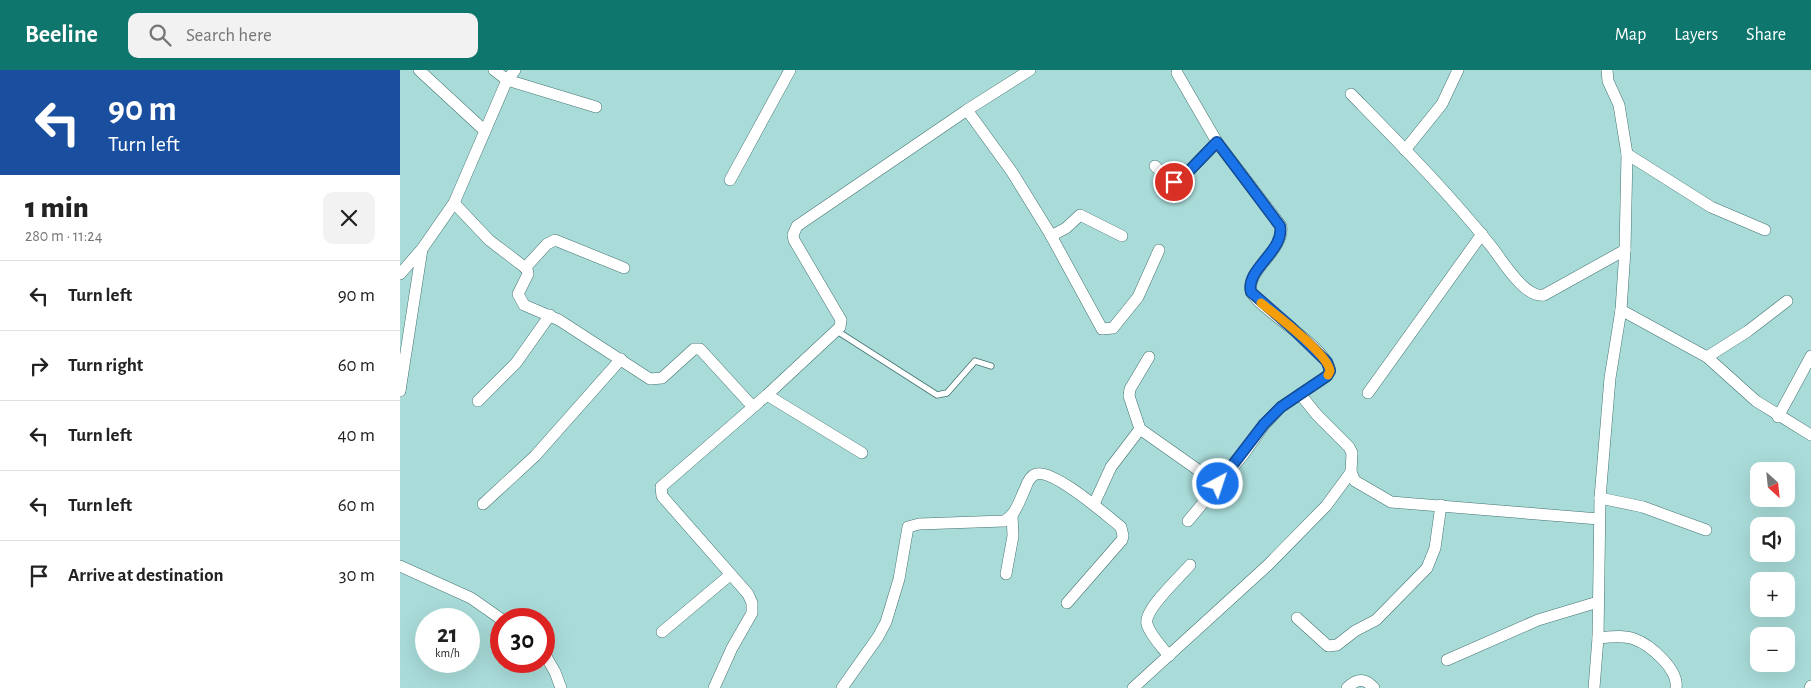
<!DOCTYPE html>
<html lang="en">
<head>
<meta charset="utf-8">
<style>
	:root { --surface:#fff; --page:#f2f2f2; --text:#222; --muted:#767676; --line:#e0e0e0; --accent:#0f766e }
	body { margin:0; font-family:"Alegreya Sans",sans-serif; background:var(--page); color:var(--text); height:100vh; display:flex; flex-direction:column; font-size:19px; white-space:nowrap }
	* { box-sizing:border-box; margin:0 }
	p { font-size:16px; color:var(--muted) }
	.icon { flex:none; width:28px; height:28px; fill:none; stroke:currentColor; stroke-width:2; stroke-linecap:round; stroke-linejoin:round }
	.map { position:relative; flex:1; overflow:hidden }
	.sheet { display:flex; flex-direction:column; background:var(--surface); width:400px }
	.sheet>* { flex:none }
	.guide { background:#1a4fa0; color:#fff; overflow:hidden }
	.needle { width:32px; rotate:153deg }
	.fabs { position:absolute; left:1350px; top:392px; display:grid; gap:10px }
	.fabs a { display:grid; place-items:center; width:45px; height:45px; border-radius:10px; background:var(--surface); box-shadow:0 5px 20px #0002; font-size:25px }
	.speed { position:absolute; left:15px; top:538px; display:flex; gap:10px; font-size:25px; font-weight:700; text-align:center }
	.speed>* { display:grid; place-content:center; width:65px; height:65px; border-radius:50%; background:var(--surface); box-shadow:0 5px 20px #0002; line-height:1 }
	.speed small { font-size:12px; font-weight:400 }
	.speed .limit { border:8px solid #d22; background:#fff; color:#111 }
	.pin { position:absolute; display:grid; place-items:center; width:42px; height:42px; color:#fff; margin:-21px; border:2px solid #fff; border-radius:50%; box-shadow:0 1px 5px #0007 }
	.me { position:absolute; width:55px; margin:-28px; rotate:40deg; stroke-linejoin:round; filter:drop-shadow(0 0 4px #0008) }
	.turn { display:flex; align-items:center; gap:18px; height:105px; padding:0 25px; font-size:22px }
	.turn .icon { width:65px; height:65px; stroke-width:2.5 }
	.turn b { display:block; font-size:35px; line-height:42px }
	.round { display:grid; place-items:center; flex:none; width:52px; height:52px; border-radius:10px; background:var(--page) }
	.headline { display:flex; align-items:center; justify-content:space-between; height:85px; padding:0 25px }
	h1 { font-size:30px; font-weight:800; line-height:38px }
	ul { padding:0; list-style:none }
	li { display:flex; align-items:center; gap:15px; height:70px; padding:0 25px; border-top:1px solid var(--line) }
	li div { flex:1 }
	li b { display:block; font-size:19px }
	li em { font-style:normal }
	header { display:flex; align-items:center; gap:30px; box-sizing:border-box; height:70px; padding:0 25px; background:var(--accent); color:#fff }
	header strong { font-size:24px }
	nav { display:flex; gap:28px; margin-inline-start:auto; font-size:18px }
	.search { width:350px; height:45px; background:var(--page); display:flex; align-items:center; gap:12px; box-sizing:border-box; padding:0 18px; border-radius:10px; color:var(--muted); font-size:19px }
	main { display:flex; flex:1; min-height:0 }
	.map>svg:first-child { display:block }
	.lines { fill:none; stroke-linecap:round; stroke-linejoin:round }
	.service-casing { stroke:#437370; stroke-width:7 }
	.minor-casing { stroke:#437370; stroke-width:12 }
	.service { stroke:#fff; stroke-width:5.5 }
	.minor { stroke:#fff; stroke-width:11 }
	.route-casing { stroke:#114b97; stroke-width:12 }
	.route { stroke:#1a73e8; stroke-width:9 }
	.slow { stroke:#f59e0b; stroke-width:9 }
</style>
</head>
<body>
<header>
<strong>Beeline</strong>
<div class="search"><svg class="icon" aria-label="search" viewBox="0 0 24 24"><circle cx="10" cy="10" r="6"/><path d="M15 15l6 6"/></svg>Search here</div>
<nav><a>Map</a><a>Layers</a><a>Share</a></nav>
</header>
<main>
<section class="sheet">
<div class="guide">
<div class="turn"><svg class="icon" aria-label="left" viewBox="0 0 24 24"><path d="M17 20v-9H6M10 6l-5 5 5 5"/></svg><div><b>90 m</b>Turn left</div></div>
</div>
<div class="headline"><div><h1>1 min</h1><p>280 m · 11:24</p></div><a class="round"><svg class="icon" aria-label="close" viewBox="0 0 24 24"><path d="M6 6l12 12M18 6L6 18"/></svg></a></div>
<ul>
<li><svg class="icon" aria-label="left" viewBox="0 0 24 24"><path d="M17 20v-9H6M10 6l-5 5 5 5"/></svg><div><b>Turn left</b></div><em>90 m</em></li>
<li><svg class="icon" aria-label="right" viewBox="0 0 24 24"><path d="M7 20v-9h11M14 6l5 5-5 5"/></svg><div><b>Turn right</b></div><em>60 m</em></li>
<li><svg class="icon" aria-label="left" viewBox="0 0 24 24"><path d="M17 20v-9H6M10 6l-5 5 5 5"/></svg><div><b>Turn left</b></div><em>40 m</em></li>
<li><svg class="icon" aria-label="left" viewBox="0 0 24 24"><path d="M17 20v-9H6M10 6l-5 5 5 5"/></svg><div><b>Turn left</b></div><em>60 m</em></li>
<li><svg class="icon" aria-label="arrive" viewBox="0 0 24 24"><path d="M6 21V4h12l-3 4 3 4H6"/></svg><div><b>Arrive at destination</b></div><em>30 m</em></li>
</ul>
</section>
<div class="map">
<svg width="1411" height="618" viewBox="0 0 1411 618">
	<rect width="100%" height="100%" fill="#a9dcd9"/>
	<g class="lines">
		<defs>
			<polyline id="service" points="437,261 537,325 547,323 575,291 591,296"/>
			<g id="minor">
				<polyline points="19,0 85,61"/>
				<polyline points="94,0 107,10 196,37"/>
				<path d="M 777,3 L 817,72 L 881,156 C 885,181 846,199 851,222 C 864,243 928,278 930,301 L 927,306 L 881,337 L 864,355 L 843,385 L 788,451"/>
				<path d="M 951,24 C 999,73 1048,122 1091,176 C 1102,190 1125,229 1144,225 L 1225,180"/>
				<polyline points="567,40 612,102 649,162 702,259 713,258 738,227 759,180"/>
				<polyline points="1005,80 1042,34 1058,0"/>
				<polyline points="1227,84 1311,137 1365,160"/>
				<polyline points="755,96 769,110 774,112 788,102 817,72"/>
				<polyline points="330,110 390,0"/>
				<polyline points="54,133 89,170 127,199 128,204 118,224 124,235 159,250 250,309 262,308 294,279 300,279 353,337"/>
				<polyline points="651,166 666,158 680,145 722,166"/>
				<polyline points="125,198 147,174 155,170 224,198"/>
				<polyline points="0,204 22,179 54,133 107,10 115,0"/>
				<polyline points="1221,240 1307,287 1356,331 1411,365"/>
				<polyline points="749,287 730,319 729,326 740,359 818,414"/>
				<polyline points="1307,287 1348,261 1387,231"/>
				<polyline points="0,321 22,179"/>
				<polyline points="968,323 1082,164"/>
				<polyline points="900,324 917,345 949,377 952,383 951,402 955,411 991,432 1199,449"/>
				<polyline points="367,325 462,383"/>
				<polyline points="78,331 116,293 150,245"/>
				<polyline points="1378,347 1411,286"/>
				<polyline points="1200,428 1243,437 1306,460"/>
				<polyline points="83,434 135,386 221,289"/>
				<polyline points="694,434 711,397 740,359"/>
				<polyline points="0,496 71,528 101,549"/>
				<polyline points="606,504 613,466 612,445"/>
				<polyline points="897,548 928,576 937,575 955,561 976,550 1027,498 1035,478 1041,435"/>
				<polyline points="262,562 330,505"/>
				<path d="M 1198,568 C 1210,567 1223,565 1234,569 C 1251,575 1279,600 1276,618"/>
				<polyline points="144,583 155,602 161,618"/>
				<path d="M 769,586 C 762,577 750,565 747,554 C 743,540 781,506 790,495"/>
				<polyline points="1047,590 1138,550 1198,532"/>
				<polyline points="314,618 332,578 352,543 352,533 348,524 262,426 261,417 367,325 440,257 441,250 394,170 393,165 397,156 567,40 630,0"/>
				<path d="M 442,618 L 478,567 L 486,552 L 499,509 L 508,457 L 519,454 L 604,451 C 616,445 619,431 625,419 C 627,413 630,406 636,404 C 654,399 706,445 721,457 L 723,466 L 722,470 L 667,533"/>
				<polyline points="733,618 868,495 926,436 951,402"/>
				<path d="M 947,618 C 957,608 965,608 974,618"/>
				<polyline points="1194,618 1198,568 1200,428 1210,308 1221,240 1225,180 1227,84 1219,35 1208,11 1207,0"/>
				<polyline points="1410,618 1411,616"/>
			</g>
		</defs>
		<use href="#service" class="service-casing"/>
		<use href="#minor" class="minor-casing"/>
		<use href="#service" class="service"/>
		<use href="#minor" class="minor"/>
	</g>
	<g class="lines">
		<defs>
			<path id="route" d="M 774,112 L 788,102 L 817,72 L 880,156 C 885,181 845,199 851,222 L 891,257 L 927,292 L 930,301 L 927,306 L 881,337 L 864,354 L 818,414"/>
		</defs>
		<use href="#route" class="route-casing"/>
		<use href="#route" class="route"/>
		<path class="slow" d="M 861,233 C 876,245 928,284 930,301 L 928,305"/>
	</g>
</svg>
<div class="fabs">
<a><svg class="needle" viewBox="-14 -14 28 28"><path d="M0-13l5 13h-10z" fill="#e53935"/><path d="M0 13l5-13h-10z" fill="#767676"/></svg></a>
<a><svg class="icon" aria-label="sound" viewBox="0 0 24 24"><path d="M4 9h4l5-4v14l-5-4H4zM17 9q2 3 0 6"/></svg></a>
<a>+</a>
<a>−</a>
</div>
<div class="speed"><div>21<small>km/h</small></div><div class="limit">30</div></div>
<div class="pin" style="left:774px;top:112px;background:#d93025"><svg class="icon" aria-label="arrive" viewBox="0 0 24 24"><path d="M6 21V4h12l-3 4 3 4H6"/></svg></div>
<svg class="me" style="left:818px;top:414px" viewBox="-20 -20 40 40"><circle r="17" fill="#1a73e8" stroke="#fff" stroke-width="3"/><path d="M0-11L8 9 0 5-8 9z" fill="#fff"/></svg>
</div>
</main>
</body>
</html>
